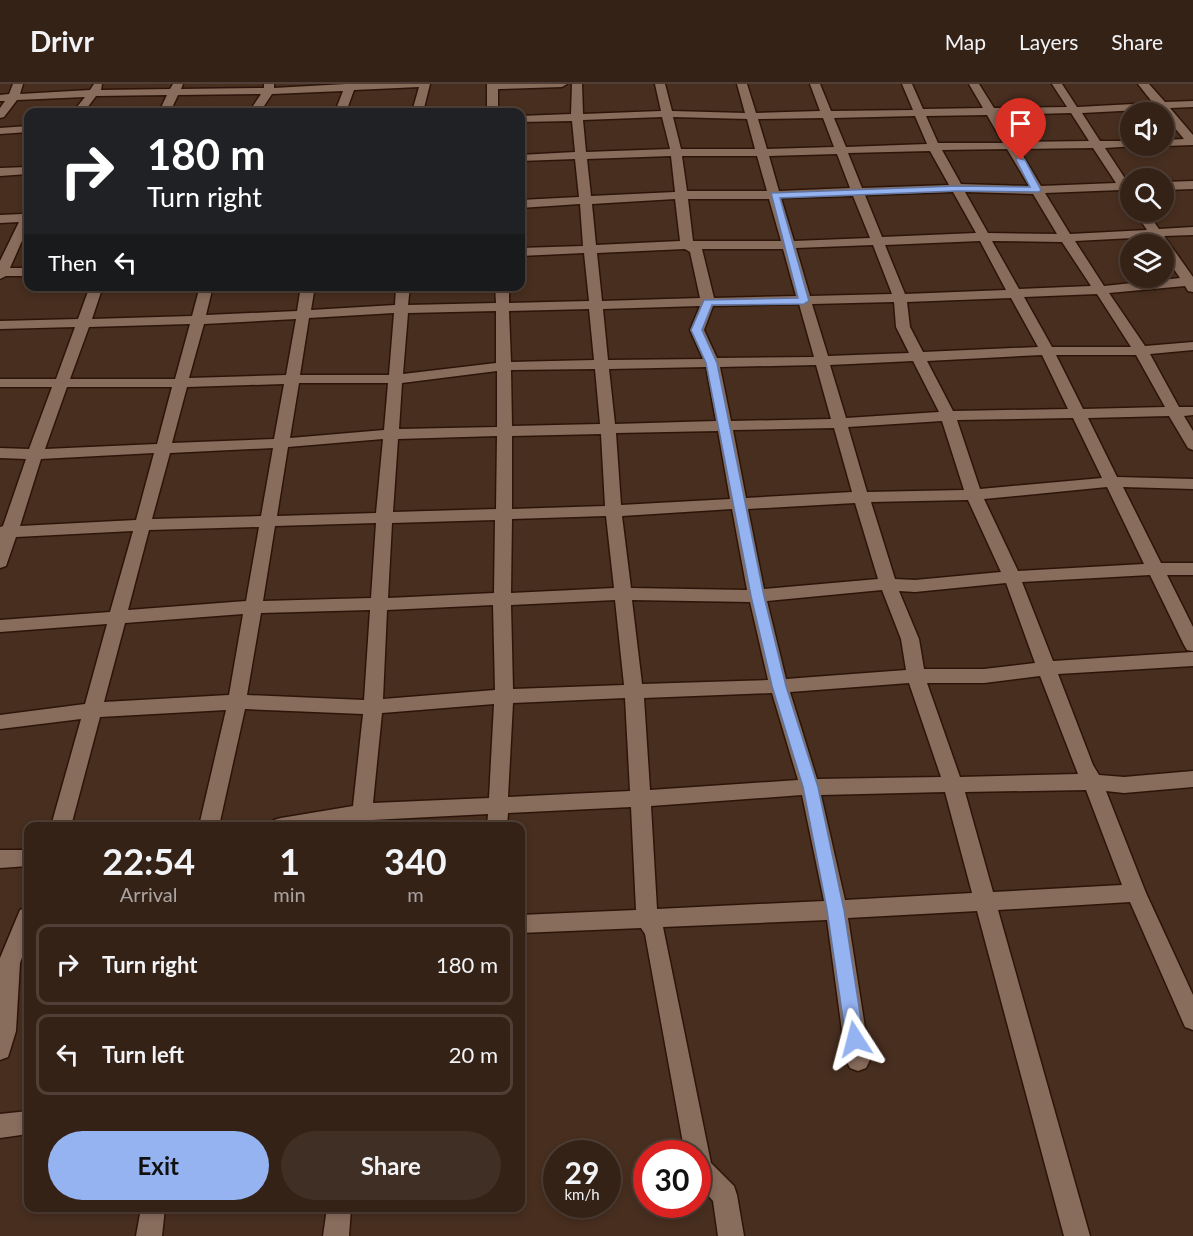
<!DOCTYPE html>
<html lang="en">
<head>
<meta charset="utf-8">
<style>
	:root { --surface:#352217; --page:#402f24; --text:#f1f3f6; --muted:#aaa4a1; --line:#4f3f36; --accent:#95b2f1 }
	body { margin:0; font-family:Lato,sans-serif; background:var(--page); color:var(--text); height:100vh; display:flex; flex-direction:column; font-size:22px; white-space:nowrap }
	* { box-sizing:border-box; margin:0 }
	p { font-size:20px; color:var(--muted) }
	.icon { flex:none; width:33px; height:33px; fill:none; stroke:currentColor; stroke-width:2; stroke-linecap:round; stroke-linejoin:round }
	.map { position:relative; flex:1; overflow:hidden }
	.side { position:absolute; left:24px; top:738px; width:501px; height:390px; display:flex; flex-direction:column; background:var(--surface); border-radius:12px; box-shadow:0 3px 9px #0003,0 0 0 2px var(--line) }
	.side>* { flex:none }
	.top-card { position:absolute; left:24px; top:24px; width:501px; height:183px; border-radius:12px; box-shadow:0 3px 9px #0003,0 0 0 2px var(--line); background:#202124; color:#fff; overflow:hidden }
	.controls { position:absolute; left:1120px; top:18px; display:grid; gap:12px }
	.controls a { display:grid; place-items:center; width:54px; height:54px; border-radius:50%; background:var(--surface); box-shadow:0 3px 9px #0003,0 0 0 2px var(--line); font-size:30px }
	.speed { position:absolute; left:543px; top:1056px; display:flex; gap:12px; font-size:30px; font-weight:700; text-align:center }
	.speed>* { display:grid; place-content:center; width:78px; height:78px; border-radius:50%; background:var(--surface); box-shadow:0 3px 9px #0003,0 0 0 2px var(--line); line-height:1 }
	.speed small { font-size:15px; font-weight:400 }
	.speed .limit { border:9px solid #d22; background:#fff; color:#111 }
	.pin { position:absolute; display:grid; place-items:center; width:51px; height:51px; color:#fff; margin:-62px -26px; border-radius:50% 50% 50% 0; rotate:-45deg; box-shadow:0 0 6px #0007 }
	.pin .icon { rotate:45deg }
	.me { position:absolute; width:66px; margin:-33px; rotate:351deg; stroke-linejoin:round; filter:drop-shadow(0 0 4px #0008) }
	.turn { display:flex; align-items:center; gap:21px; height:126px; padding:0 24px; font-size:27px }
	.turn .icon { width:78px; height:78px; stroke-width:2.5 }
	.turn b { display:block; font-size:42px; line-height:51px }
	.then { display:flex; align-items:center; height:57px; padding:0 24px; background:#0003; gap:12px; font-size:22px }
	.eta { display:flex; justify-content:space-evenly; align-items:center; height:102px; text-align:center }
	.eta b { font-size:36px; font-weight:700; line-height:42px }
	.action { display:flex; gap:12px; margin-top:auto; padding:12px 24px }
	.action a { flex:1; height:69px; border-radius:36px; background:var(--accent); color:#111; font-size:24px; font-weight:700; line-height:69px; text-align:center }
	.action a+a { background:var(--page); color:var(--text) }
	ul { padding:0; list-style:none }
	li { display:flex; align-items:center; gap:18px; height:81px; margin:0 12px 9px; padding:0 12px; border:3px solid var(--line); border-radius:12px }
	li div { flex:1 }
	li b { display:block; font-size:22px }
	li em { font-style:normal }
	header { display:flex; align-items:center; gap:36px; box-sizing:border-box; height:84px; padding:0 30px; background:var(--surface); border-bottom:2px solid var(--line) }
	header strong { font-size:28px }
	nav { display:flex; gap:33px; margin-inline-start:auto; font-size:21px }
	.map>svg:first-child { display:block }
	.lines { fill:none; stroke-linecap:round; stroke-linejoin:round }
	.minor-casing { stroke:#2c1508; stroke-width:3 }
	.minor { fill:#886c5c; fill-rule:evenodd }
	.route { fill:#95b2f1; stroke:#61749d; stroke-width:1.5 }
</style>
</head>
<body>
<header>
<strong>Drivr</strong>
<nav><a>Map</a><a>Layers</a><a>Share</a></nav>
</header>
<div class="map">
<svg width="1193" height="1152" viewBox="0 0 1193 1152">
	<rect width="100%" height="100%" fill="#472e1f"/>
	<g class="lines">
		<defs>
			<g id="minor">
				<polygon points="13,0 23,0 20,10 90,6 94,0 102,0 101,6 170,5 173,0 183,0 181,5 264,4 264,0 274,0 274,4 346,0 430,0 423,28 412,28 419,3 354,6 346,28 335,28 343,7 272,10 260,28 249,28 261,10 178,11 170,28 159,28 167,11 96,12 84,28 73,28 85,13 17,16 4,33 0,34 0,24 5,17 0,17 0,11 9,10"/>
				<polygon points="487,0 567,0 562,3 498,5 498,28 487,28"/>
				<path d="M 572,0 L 582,0 L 583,30 L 661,27 L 655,0 L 665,0 L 672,27 L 745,29 L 737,0 L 747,0 L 756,29 L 820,27 L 810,0 L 820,0 L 831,27 L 913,26 L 902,0 L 912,0 L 923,25 L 983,24 L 969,0 L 979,0 L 994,24 L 1067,23 L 1052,0 L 1062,0 L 1077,23 L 1153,19 L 1138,0 L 1149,0 L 1165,18 L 1193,17 L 1193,23 L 1170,24 L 1193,51 L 1193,61 L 1164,62 L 1160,62 L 1164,62 L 1164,56 L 1184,55 L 1159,25 L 1082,29 L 1100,57 L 1131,57 L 1131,62 L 1136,62 L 1105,64 L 1128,99 L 1131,98 L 1131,114 L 1126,114 L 1121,106 L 1045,109 L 1070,150 L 1147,146 L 1135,128 L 1147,128 L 1159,145 L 1193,143 L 1193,151 L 1164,152 L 1193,193 L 1193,208 L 1188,207 L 1185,202 L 1109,209 L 1145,262 L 1193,258 L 1193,266 L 1150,270 L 1179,323 L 1193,323 L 1193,331 L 1184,332 L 1193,347 L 1193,366 L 1188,364 L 1169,332 L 1088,334 L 1117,393 L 1193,395 L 1193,405 L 1123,403 L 1161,479 L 1193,479 L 1193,491 L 1167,491 L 1193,543 L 1193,567 L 1187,566 L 1184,561 L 1150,491 L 1022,498 L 1053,577 L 1193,568 L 1193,582 L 1058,590 L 1093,681 L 1099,691 L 1124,693 L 1193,687 L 1193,703 L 1124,709 L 1106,707 L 1146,809 L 1193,911 L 1193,946 L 1185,943 L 1130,818 L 998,826 L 1090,1152 L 1064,1152 L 977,827 L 848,834 L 870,976 L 866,984 L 858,987 L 850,984 L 846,976 L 827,836 L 663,843 L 711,1079 L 734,1102 L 737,1111 L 744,1152 L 718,1152 L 713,1117 L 698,1100 L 698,1070 L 685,1070 L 645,850 L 641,844 L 520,849 L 520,831 L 636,826 L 631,723 L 508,729 L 507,742 L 487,742 L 488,730 L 372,736 L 371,742 L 351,742 L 351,738 L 326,742 L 271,742 L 274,736 L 281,734 L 353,722 L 363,630 L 245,625 L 219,742 L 199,742 L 226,626 L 100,633 L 71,742 L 51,742 L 81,635 L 0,645 L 0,631 L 85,620 L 107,540 L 0,548 L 0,536 L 110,528 L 133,447 L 16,453 L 6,482 L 0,484 L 0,443 L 3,442 L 26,375 L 0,374 L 0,364 L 29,365 L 52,303 L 0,303 L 0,295 L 56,295 L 75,243 L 0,245 L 0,237 L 78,235 L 90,202 L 103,202 L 92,235 L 192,232 L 200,202 L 213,202 L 206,231 L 297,227 L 301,202 L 315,202 L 311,226 L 395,221 L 396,202 L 410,202 L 408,221 L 496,219 L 495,202 L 509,202 L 509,219 L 589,217 L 584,169 L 520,172 L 520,164 L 583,162 L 580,120 L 520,124 L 520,116 L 579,113 L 575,75 L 520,77 L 520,71 L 575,68 L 572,37 L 520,38 L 520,32 L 571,30 ZM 1071,29 L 1089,57 L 1015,58 L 998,31 ZM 987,31 L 1003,59 L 938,59 L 926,32 ZM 915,32 L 927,60 L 846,63 L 834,34 ZM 662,33 L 670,65 L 586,68 L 583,36 ZM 673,33 L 747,35 L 755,65 L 681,65 ZM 823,34 L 834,63 L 767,65 L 758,35 ZM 1093,64 L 1116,99 L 1041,102 L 1019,65 ZM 1007,65 L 1029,102 L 961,100 L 942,66 ZM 930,67 L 949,101 L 862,104 L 848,69 ZM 837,70 L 850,104 L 779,107 L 769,72 ZM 671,72 L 675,108 L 591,112 L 587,75 ZM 682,72 L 757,72 L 767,107 L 687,107 ZM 953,108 L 976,149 L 882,153 L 865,111 ZM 965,108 L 1033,110 L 1057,150 L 988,149 ZM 853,112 L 870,154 L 794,157 L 781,114 ZM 675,115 L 680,157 L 596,161 L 592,120 ZM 688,115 L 769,115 L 781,157 L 693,157 ZM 1152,153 L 1157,160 L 1164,160 L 1164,171 L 1180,194 L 1104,202 L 1075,157 ZM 980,157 L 1006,206 L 905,210 L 885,161 ZM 992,157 L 1062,158 L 1091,202 L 1019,205 ZM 873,161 L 892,210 L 810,212 L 796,164 ZM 685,165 L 690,168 L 700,214 L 602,217 L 597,169 ZM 702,165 L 783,165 L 796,212 L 714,214 ZM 1097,210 L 1131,263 L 1052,263 L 1024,213 ZM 1011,214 L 1038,263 L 923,268 L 910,243 L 907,218 ZM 894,218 L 896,243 L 909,269 L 828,272 L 812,220 ZM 799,220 L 814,273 L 717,274 L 704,246 L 713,222 ZM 700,222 L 690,246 L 703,275 L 608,276 L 603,225 ZM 589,225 L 594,276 L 511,278 L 509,227 ZM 496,227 L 496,279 L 403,290 L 408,229 ZM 394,229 L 389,291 L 300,291 L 309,234 ZM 296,235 L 286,291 L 189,294 L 204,240 ZM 190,240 L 175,295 L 70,295 L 89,243 ZM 1042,271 L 1068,325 L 953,327 L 927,277 ZM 1056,271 L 1136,271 L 1165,323 L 1083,325 ZM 913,277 L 939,328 L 846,334 L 830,281 ZM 816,281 L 831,335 L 731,337 L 720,283 ZM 706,283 L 716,337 L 615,340 L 609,285 ZM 595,285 L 600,340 L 512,342 L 511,286 ZM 497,287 L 497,343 L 399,345 L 402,299 ZM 299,299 L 388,299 L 384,346 L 290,354 ZM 284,300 L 274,355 L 172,359 L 187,303 ZM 67,303 L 172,303 L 157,360 L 45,365 ZM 1073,334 L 1102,394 L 980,405 L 957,336 ZM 942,337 L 964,406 L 867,408 L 848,343 ZM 834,344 L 852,408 L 746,414 L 733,346 ZM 718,347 L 730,415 L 621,421 L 616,349 ZM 601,350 L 605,422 L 512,425 L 512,352 ZM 497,352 L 496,425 L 393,428 L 398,355 ZM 383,355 L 376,429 L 277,432 L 288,363 ZM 273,364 L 261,432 L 152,435 L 170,369 ZM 154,369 L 136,436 L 20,442 L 41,375 ZM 1107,403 L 1144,480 L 1018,487 L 984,415 ZM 968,416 L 1001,488 L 915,496 L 895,495 L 871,418 ZM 855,419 L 878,495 L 764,505 L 748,425 ZM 732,425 L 747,506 L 631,504 L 622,432 ZM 606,432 L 614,504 L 511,509 L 512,435 ZM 495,436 L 494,509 L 388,514 L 392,439 ZM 376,439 L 371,514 L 263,517 L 275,442 ZM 259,443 L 246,517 L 128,526 L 149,446 ZM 1006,499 L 1035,579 L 984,585 L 924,585 L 919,555 L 899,507 L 915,508 ZM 882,506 L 901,555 L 906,586 L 786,595 L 767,517 ZM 615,516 L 624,601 L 513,605 L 511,521 ZM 632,516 L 750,518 L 768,596 L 642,600 ZM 493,521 L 495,606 L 383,615 L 387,526 ZM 370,526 L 364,616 L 247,611 L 261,529 ZM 243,530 L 229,611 L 104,618 L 125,539 ZM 1040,592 L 1078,690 L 960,693 L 927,599 L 984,599 ZM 909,599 L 941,693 L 817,695 L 790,608 ZM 772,609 L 798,696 L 650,706 L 644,614 ZM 625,614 L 630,707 L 508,713 L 513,619 ZM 494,620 L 489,714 L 373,719 L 382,629 ZM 1086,706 L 1122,801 L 993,808 L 965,708 ZM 945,708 L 972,809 L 845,816 L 821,711 ZM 802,711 L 824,817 L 657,825 L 651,722 Z"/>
				<polygon points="28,42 28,48 0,50 0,44"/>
				<polygon points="28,83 28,90 0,92 0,84"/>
				<polygon points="1193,97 1193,105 1164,106 1164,98"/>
				<polygon points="28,127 28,143 10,184 28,184 28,192 6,192 0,195 0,177 19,138 0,139 0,131 22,130"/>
				<polygon points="0,766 28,766 28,782 0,784"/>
				<polygon points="28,823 28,857 20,879 16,947 8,973 0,976 0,874 20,826"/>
				<polygon points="28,1027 28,1050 0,1054 0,1030"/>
				<polygon points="141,1124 165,1124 162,1152 136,1152"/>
				<polygon points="327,1124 351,1124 349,1152 323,1152"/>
			</g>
		</defs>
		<use href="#minor" class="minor-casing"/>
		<use href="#minor" class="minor"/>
	</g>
	<polygon class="route" points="1017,74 1025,76 1041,106 1039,108 957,107 780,114 809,217 804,220 712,221 702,246 717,279 764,512 786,602 818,703 844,826 864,955 861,960 855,963 849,960 846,955 827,826 803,703 772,602 751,512 706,279 691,246 704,216 798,214 771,109 957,102 1030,103 1016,76"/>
</svg>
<div class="controls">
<a><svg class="icon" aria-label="sound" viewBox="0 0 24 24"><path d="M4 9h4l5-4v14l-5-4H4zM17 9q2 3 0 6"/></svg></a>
<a><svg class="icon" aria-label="search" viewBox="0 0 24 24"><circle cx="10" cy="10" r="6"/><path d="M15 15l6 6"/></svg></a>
<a><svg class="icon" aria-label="layers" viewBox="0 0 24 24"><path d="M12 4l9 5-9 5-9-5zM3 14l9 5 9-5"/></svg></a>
</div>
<div class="speed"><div>29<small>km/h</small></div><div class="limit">30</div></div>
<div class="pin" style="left:1021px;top:76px;background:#d93025"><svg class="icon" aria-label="arrive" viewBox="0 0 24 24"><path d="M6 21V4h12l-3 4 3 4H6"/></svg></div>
<svg class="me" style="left:855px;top:955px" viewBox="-20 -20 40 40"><path d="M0-17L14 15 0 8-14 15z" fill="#95b2f1" stroke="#fff" stroke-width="4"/></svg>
<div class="top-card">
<div class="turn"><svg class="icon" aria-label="right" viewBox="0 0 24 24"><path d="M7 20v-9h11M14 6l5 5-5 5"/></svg><div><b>180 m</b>Turn right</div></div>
<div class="then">Then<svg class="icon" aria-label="left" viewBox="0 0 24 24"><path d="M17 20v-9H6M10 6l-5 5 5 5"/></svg></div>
</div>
<section class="side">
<div class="eta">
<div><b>22:54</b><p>Arrival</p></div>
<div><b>1</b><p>min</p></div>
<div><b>340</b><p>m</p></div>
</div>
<ul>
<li><svg class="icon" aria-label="right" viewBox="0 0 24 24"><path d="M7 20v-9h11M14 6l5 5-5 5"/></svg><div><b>Turn right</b></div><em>180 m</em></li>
<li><svg class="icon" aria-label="left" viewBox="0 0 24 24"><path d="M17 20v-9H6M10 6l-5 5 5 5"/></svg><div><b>Turn left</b></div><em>20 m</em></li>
</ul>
<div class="action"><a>Exit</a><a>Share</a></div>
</section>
</div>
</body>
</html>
